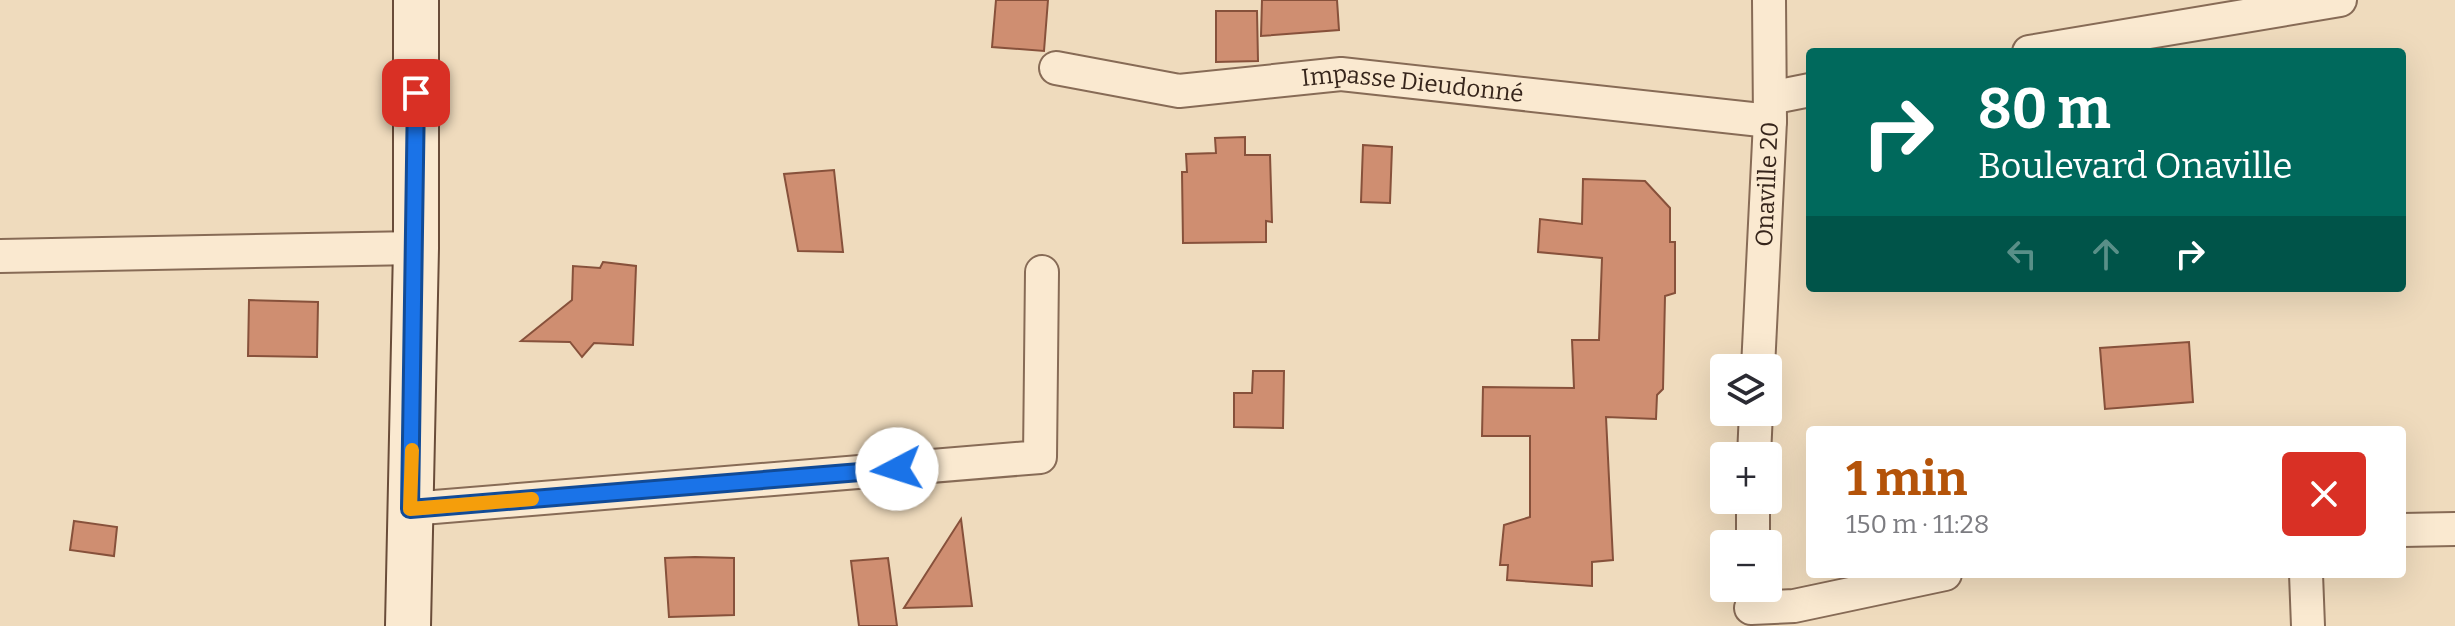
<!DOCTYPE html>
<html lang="en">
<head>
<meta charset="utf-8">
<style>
	:root { --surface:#fff; --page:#f2f2f3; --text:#2b2b33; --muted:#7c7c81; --accent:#b45309 }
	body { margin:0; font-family:Bitter,serif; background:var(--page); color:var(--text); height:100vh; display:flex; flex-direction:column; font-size:30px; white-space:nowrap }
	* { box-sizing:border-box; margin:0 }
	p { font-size:26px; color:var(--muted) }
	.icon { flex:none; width:44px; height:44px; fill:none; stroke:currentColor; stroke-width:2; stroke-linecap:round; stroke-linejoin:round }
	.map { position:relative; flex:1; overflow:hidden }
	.drawer { position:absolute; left:1806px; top:426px; width:600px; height:152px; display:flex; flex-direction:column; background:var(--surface); border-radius:8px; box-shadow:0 8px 32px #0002 }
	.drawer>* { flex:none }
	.banner { position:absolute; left:1806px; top:48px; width:600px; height:244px; border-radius:8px; box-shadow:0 8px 32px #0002; background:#00695c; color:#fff; overflow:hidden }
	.tools { position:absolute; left:1710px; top:354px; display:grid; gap:16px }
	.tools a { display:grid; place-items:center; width:72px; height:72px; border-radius:8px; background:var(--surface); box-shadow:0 8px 32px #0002; font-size:40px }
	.pin { position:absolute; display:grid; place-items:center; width:68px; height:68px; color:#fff; margin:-34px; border-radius:16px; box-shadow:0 4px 12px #0006 }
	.me { position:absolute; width:88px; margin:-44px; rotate:265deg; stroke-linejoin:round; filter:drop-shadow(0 0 6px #0008) }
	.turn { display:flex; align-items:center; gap:28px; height:168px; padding:0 40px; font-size:36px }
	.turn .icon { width:104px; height:104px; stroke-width:2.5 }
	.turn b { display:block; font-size:56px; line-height:68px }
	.lanes { display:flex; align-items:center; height:76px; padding:0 40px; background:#0003; justify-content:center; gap:40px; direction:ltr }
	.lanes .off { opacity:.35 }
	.round { display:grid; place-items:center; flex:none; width:84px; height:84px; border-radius:8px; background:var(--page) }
	.head { display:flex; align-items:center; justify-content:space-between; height:136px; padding:0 40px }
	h1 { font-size:48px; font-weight:700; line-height:60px; color:var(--accent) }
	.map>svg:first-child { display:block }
	.building { fill:#cf8e71; stroke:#87513b; stroke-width:2 }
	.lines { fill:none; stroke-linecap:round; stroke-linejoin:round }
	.street-casing { stroke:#876b56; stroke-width:36 }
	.secondary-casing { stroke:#694c39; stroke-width:48 }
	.street { stroke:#fae9d0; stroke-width:32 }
	.secondary { stroke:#fae9d0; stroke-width:44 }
	.route-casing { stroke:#114b97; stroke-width:20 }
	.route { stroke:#1a73e8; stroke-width:14 }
	.slow { stroke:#f59e0b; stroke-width:14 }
	.labels { text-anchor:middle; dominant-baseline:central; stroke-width:8; stroke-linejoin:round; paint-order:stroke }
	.street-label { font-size:24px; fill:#36251b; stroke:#f6e6cd }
</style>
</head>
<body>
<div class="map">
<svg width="2455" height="626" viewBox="0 0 2455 626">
	<rect width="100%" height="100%" fill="#efdbbd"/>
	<g class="building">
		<polygon points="996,0 1048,0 1044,51 992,47"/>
		<polygon points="1262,0 1337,0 1339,30 1261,36"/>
		<polygon points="1216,11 1257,11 1258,61 1216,62"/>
		<polygon points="1245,137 1245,155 1270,155 1272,222 1266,221 1266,242 1183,243 1182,172 1187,172 1186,154 1216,153 1215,138"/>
		<polygon points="1363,145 1392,147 1390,203 1361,202"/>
		<polygon points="834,170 843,252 798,251 784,174"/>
		<polygon points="1583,179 1645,181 1670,208 1670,242 1675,242 1675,293 1665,296 1663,389 1657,395 1656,419 1606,417 1613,560 1592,562 1592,586 1507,580 1508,565 1500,565 1504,525 1530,517 1530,436 1482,436 1483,387 1574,388 1572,340 1599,340 1602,258 1538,252 1540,219 1582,224"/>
		<polygon points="603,262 636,266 633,345 594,343 582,357 570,342 521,341 572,300 573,266 600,268"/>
		<polygon points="249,300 318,302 317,357 248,356"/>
		<polygon points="2189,342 2193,402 2105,409 2100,348"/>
		<polygon points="1253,371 1284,371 1283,428 1234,427 1234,393 1252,393"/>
		<polygon points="961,519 972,606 904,608"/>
		<polygon points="74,521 117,527 114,556 70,550"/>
		<polygon points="695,557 734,558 734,615 669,617 665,558"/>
		<polygon points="888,558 897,626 859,626 851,561"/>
	</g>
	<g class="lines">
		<defs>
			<g id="street">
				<polyline points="2029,52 2340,0"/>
				<path id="s1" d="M 1056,68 L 1179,91 L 1341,74 L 1770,121"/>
				<polyline points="1770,98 1810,90"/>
				<polyline points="0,256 416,248"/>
				<path id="s2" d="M 1758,368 L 1770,121 L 1769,0"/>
				<polyline points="1754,456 1756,412"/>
				<polyline points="410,509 1040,457 1042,272"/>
				<polyline points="2402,530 2455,529"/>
				<polyline points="1753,544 1753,500"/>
				<polyline points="2306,574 2308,626"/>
				<polyline points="1751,608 1794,606 1945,574"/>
			</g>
			<polyline id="secondary" points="408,626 416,248 416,0"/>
		</defs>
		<use href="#street" class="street-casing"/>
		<use href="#secondary" class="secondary-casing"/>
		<use href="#street" class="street"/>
		<use href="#secondary" class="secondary"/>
	</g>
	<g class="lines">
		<defs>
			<polyline id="route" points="416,93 410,509 897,469"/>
		</defs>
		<use href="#route" class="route-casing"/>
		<use href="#route" class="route"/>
		<polyline class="slow" points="412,450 410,509 532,499"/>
	</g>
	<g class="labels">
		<g class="street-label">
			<text stroke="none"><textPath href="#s1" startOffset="360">Impasse Dieudonné</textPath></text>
			<text stroke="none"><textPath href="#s2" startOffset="184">Onaville 20</textPath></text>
		</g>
	</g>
</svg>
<div class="tools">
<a><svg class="icon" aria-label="layers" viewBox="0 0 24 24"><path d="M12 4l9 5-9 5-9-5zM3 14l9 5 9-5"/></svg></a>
<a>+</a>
<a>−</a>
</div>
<div class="pin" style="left:416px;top:93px;background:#d93025"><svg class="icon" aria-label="arrive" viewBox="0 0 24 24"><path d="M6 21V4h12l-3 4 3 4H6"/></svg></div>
<svg class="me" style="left:897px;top:469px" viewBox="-20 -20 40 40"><circle r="19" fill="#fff"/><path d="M0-13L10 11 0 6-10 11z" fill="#1a73e8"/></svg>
<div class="banner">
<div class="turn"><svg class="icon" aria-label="right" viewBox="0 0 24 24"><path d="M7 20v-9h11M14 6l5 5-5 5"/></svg><div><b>80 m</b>Boulevard Onaville</div></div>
<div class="lanes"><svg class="icon off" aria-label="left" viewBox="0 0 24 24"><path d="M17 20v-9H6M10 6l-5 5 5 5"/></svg><svg class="icon off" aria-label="ahead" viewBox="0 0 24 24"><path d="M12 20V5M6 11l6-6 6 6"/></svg><svg class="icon" aria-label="right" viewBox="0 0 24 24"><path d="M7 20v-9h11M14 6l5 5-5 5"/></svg></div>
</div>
<section class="drawer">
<div class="head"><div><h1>1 min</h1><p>150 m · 11:28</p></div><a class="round" style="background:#d93025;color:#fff"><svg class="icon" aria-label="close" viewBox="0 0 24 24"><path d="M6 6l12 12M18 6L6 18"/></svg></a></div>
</section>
</div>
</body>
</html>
